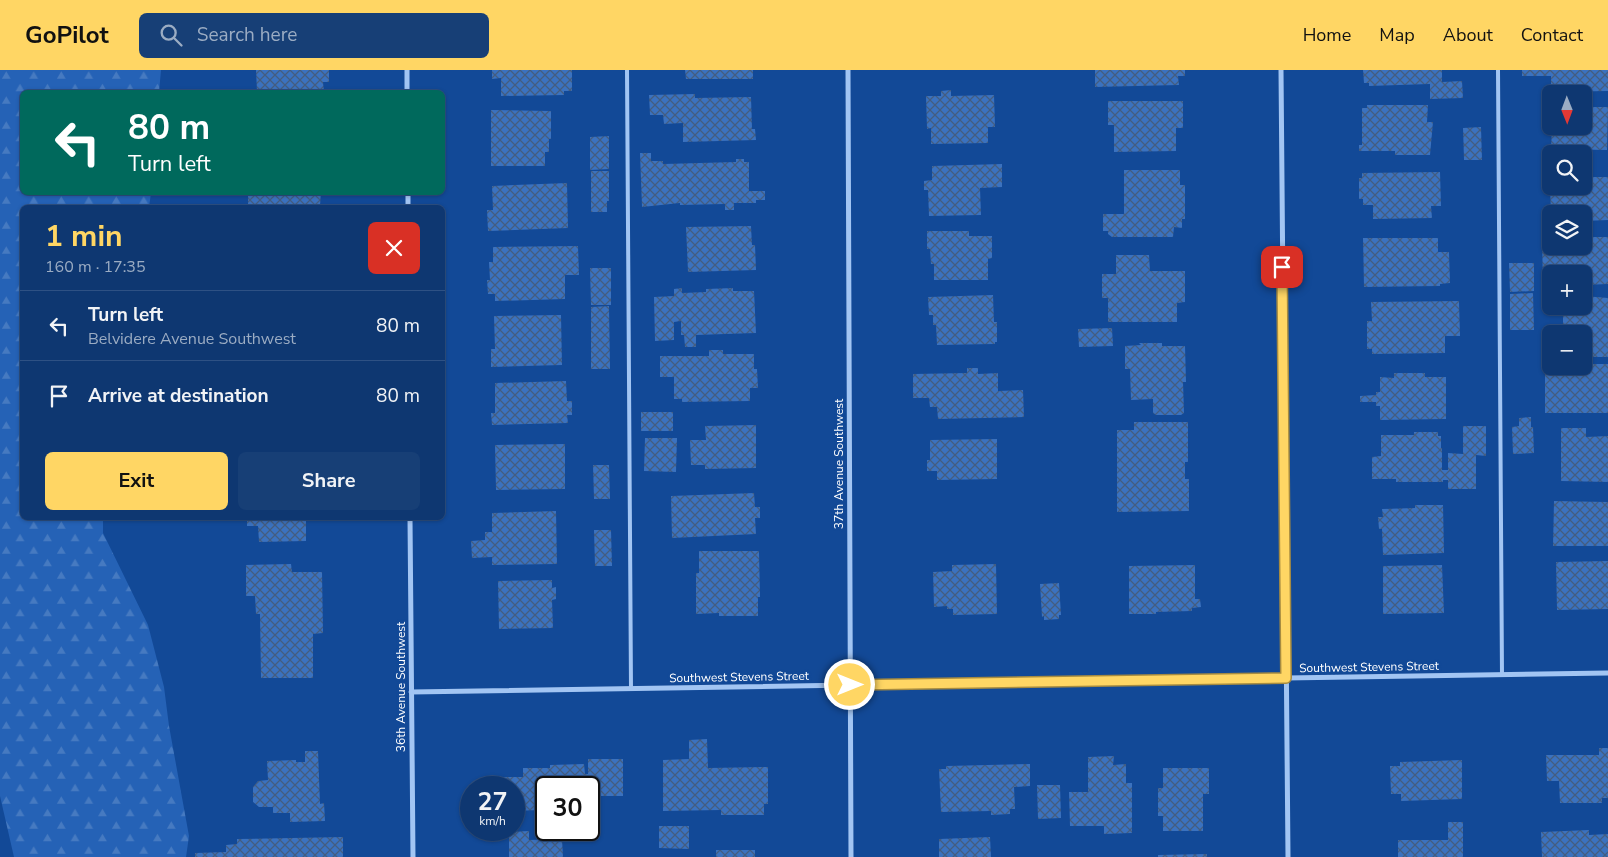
<!DOCTYPE html>
<html lang="en">
<head>
<meta charset="utf-8">
<style>
	:root { --surface:#0e3771; --page:#173f76; --text:#f1f3f6; --muted:#9bacc3; --line:#2e5184; --accent:#ffd664 }
	body { margin:0; font-family:"Nunito Sans",sans-serif; background:var(--page); color:var(--text); height:100vh; display:flex; flex-direction:column; font-size:19px; white-space:nowrap }
	* { box-sizing:border-box; margin:0 }
	p { font-size:16px; color:var(--muted) }
	.icon { flex:none; width:28px; height:28px; fill:none; stroke:currentColor; stroke-width:2; stroke-linecap:round; stroke-linejoin:round }
	.map { position:relative; flex:1; overflow:hidden }
	.panel { position:absolute; left:20px; top:135px; width:425px; height:315px; display:flex; flex-direction:column; background:var(--surface); border-radius:8px; box-shadow:0 1px 4px #0004,0 0 0 1px var(--line) }
	.panel>* { flex:none }
	.top-card { position:absolute; left:20px; top:20px; width:425px; height:105px; border-radius:8px; box-shadow:0 1px 4px #0004,0 0 0 1px var(--line); background:#00695c; color:#fff; overflow:hidden }
	.needle { width:32px; rotate:179deg }
	.buttons { position:absolute; left:1542px; top:15px; display:grid; gap:10px }
	.buttons a { display:grid; place-items:center; width:50px; height:50px; border-radius:8px; background:var(--surface); box-shadow:0 1px 4px #0004,0 0 0 1px var(--line); font-size:25px }
	.speed { position:absolute; left:460px; top:706px; display:flex; gap:10px; font-size:25px; font-weight:700; text-align:center }
	.speed>* { display:grid; place-content:center; width:65px; height:65px; border-radius:50%; background:var(--surface); box-shadow:0 1px 4px #0004,0 0 0 1px var(--line); line-height:1 }
	.speed small { font-size:12px; font-weight:400 }
	.speed .limit { border:2px solid #111; border-radius:8px; background:#fff; color:#111 }
	.pin { position:absolute; display:grid; place-items:center; width:42px; height:42px; color:#fff; margin:-21px; border-radius:10px; box-shadow:0 2px 8px #0006 }
	.me { position:absolute; width:55px; margin:-28px; rotate:90deg; stroke-linejoin:round; filter:drop-shadow(0 0 4px #0008) }
	.turn { display:flex; align-items:center; gap:18px; height:105px; padding:0 25px; font-size:22px }
	.turn .icon { width:65px; height:65px; stroke-width:2.5 }
	.turn b { display:block; font-size:35px; line-height:42px }
	.round { display:grid; place-items:center; flex:none; width:52px; height:52px; border-radius:8px; background:var(--page) }
	.headline { display:flex; align-items:center; justify-content:space-between; height:85px; padding:0 25px }
	h1 { font-size:30px; font-weight:700; line-height:38px; color:var(--accent) }
	.button { display:flex; gap:10px; margin-top:auto; padding:10px 25px }
	.button a { flex:1; height:58px; border-radius:8px; background:var(--accent); color:#111; font-size:20px; font-weight:700; line-height:58px; text-align:center }
	.button a+a { background:var(--page); color:var(--text) }
	ul { padding:0; list-style:none }
	li { display:flex; align-items:center; gap:15px; height:70px; padding:0 25px; border-top:1px solid var(--line) }
	li div { flex:1 }
	li b { display:block; font-size:19px }
	li em { font-style:normal }
	header { display:flex; align-items:center; gap:30px; box-sizing:border-box; height:70px; padding:0 25px; background:var(--accent); color:#111 }
	header strong { font-size:24px }
	nav { display:flex; gap:28px; margin-inline-start:auto; font-size:18px }
	.search { width:350px; height:45px; background:var(--page); display:flex; align-items:center; gap:12px; box-sizing:border-box; padding:0 18px; border-radius:8px; color:var(--muted); font-size:19px }
	.map>svg:first-child { display:block }
	.forest { fill:url(#forest-firs) }
	.building { fill:url(#building-cross-hatch) }
	.lines { fill:none; stroke-linecap:round; stroke-linejoin:round }
	.lane { stroke:#a2c5f3; stroke-width:4 }
	.street { stroke:#a2c5f3; stroke-width:5 }
	.route-casing { stroke:#a68b41; stroke-width:12 }
	.route { stroke:#ffd664; stroke-width:9 }
	.labels { text-anchor:middle; dominant-baseline:central; stroke-width:5; stroke-linejoin:round; paint-order:stroke }
	.street-label { font-size:12px; fill:#fff; stroke:#124997 }
</style>
</head>
<body>
<header>
<strong>GoPilot</strong>
<div class="search"><svg class="icon" aria-label="search" viewBox="0 0 24 24"><circle cx="10" cy="10" r="6"/><path d="M15 15l6 6"/></svg>Search here</div>
<nav><a>Home</a><a>Map</a><a>About</a><a>Contact</a></nav>
</header>
<div class="map">
<svg width="1608" height="787" viewBox="0 0 1608 787">
	<defs>
		<pattern id="forest-firs" width="22" height="20" patternUnits="userSpaceOnUse" patternTransform="scale(1.25)"><rect width="22" height="20" fill="#2562b6"/><path d="M5 1l3.5 6h-7zM16 11l3.5 6h-7z" fill="#467ac1"/></pattern>
		<pattern id="building-cross-hatch" width="8" height="8" patternUnits="userSpaceOnUse" patternTransform="scale(1.25)"><rect width="8" height="8" fill="#3b72bf"/><path d="M0 0l8 8M0 8l8-8" fill="none" stroke="#445d80"/></pattern>
	</defs>
	<rect width="100%" height="100%" fill="#124997"/>
	<polygon class="forest" points="0,0 161,0 159,22 22,22 22,122 151,123 149,137 22,138 22,448 103,448 103,463 148,555 164,617 169,656 189,766 186,787 14,787 0,726"/>
	<g class="building">
		<polygon points="256,0 329,0 329,12 323,12 324,22 257,22"/>
		<polygon points="492,0 572,0 572,21 564,21 564,25 501,26 501,8 492,9"/>
		<polygon points="685,0 753,0 753,9 686,9"/>
		<polygon points="1095,0 1185,0 1185,6 1178,6 1179,15 1095,17"/>
		<polygon points="1363,0 1442,0 1442,12 1462,11 1463,28 1430,29 1430,14 1369,16 1369,13 1364,13"/>
		<polygon points="1522,0 1608,0 1608,21 1551,22 1551,6 1522,6"/>
		<polygon points="951,20 951,26 994,25 995,57 988,57 988,73 931,74 931,58 927,59 926,26 941,26 941,21"/>
		<polygon points="695,24 695,28 751,27 752,59 755,59 756,70 683,72 683,53 664,54 663,45 650,45 649,25"/>
		<polygon points="1108,31 1183,31 1183,58 1176,58 1176,81 1114,82 1114,55 1108,55"/>
		<polygon points="1367,35 1428,35 1427,52 1433,52 1430,85 1395,85 1395,81 1359,81 1359,75 1362,75 1362,38 1367,38"/>
		<polygon points="1584,37 1608,37 1607,80 1551,79 1552,56 1584,56"/>
		<polygon points="491,40 551,41 551,69 549,69 549,82 545,82 545,96 491,96"/>
		<polygon points="1481,57 1482,90 1464,90 1463,58"/>
		<polygon points="609,66 609,99 590,100 590,67"/>
		<polygon points="640,83 651,83 651,91 663,91 663,94 736,92 736,89 744,89 744,92 749,92 749,121 765,121 765,130 756,130 756,133 734,133 734,140 725,140 725,134 680,135 680,133 642,137"/>
		<polygon points="1002,94 1002,117 980,118 981,145 929,146 928,120 924,120 924,111 932,110 932,96"/>
		<polygon points="1124,100 1180,100 1180,115 1185,115 1185,149 1182,149 1182,158 1174,157 1173,167 1112,167 1108,164 1108,161 1103,161 1103,144 1124,144"/>
		<polygon points="591,101 609,101 609,131 607,131 607,142 591,142"/>
		<polygon points="1440,102 1441,136 1431,136 1432,148 1373,149 1373,135 1363,135 1363,129 1359,129 1359,108 1362,108 1362,103"/>
		<polygon points="1584,107 1608,107 1608,150 1584,151 1584,144 1551,144 1550,116 1584,116"/>
		<polygon points="567,113 568,158 488,161 487,140 493,140 492,116"/>
		<polygon points="248,122 321,122 320,136 248,136"/>
		<polygon points="751,156 752,175 755,175 756,200 688,202 686,157"/>
		<polygon points="927,161 969,161 969,166 992,166 992,188 988,189 988,210 934,210 934,194 931,194 930,179 927,179"/>
		<polygon points="1584,167 1608,167 1608,214 1584,215 1584,204 1551,204 1551,215 1543,215 1542,168 1551,168 1551,176 1584,176"/>
		<polygon points="1363,168 1438,168 1438,182 1449,182 1450,213 1440,214 1440,216 1364,217"/>
		<polygon points="578,176 579,205 565,205 565,229 495,231 495,224 488,224 487,210 490,210 489,192 493,192 493,177"/>
		<polygon points="1116,185 1149,185 1150,201 1185,201 1185,232 1177,233 1177,252 1108,252 1108,228 1102,228 1102,204 1116,204"/>
		<polygon points="1509,193 1534,193 1534,221 1510,222"/>
		<polygon points="590,198 611,198 611,235 591,235"/>
		<polygon points="682,218 682,223 706,222 706,219 733,218 733,221 754,221 756,263 696,265 696,277 685,277 684,265 681,265 681,251 674,252 674,270 655,271 654,227 674,226 674,219"/>
		<polygon points="1533,223 1534,260 1510,260 1510,224"/>
		<polygon points="993,225 994,252 997,252 997,272 995,272 995,274 937,275 936,255 933,255 933,245 929,245 928,227"/>
		<polygon points="1584,226 1608,228 1608,287 1584,287 1584,264 1571,264 1571,262 1569,262 1569,254 1563,255 1563,236 1584,236"/>
		<polygon points="1459,231 1460,266 1445,266 1445,283 1372,284 1372,279 1367,279 1367,251 1372,251 1371,232"/>
		<polygon points="609,236 610,299 591,299 591,237"/>
		<polygon points="561,245 562,295 491,297 491,279 495,279 494,246"/>
		<polygon points="1112,258 1113,276 1079,277 1078,259"/>
		<polygon points="1139,273 1162,273 1162,276 1185,276 1186,312 1183,312 1184,343 1181,345 1156,345 1153,343 1153,329 1131,330 1130,299 1125,299 1125,276 1141,275"/>
		<polygon points="709,280 723,280 723,284 754,284 754,299 757,299 758,318 750,318 750,331 682,332 682,329 674,329 674,307 660,307 660,286 709,286"/>
		<polygon points="1545,294 1551,294 1551,296 1584,296 1584,294 1608,294 1608,343 1545,343"/>
		<polygon points="967,298 978,298 978,304 998,303 998,321 1023,320 1024,347 938,349 937,337 930,337 929,328 913,328 913,304 967,303"/>
		<polygon points="1394,303 1425,303 1425,307 1446,307 1446,349 1380,350 1380,336 1376,336 1376,332 1360,332 1360,326 1376,325 1376,322 1380,322 1380,307 1394,308"/>
		<polygon points="566,311 567,331 572,331 572,345 567,345 568,353 492,355 491,343 495,343 495,313"/>
		<rect x="641" y="342" width="32" height="19"/>
		<polygon points="1531,347 1531,357 1533,357 1534,383 1513,384 1512,357 1519,356 1519,348"/>
		<polygon points="1134,352 1188,352 1188,392 1185,392 1185,409 1189,409 1189,441 1117,442 1117,360 1134,360"/>
		<polygon points="756,355 756,398 705,399 705,395 691,395 690,370 706,370 705,356"/>
		<polygon points="1463,356 1486,356 1486,386 1476,385 1476,419 1448,419 1448,410 1443,410 1443,412 1396,412 1396,409 1372,409 1372,387 1381,386 1381,365 1414,365 1414,362 1438,362 1438,366 1441,366 1441,378 1442,378 1442,400 1448,400 1448,383 1463,384"/>
		<polygon points="1561,358 1586,358 1586,367 1608,366 1608,412 1561,411"/>
		<polygon points="645,368 677,368 676,402 644,401"/>
		<polygon points="997,369 997,409 937,410 937,401 927,401 927,390 930,390 930,370"/>
		<polygon points="565,374 565,419 496,420 495,375"/>
		<polygon points="593,395 609,395 610,429 594,429"/>
		<polygon points="754,423 755,437 760,437 760,448 755,448 756,464 672,468 671,426"/>
		<polygon points="1554,431 1608,432 1608,476 1553,476"/>
		<polygon points="1415,435 1443,435 1444,483 1383,485 1382,459 1379,459 1378,447 1383,447 1382,439 1415,438"/>
		<polygon points="556,441 557,494 492,495 492,487 472,488 471,471 485,470 485,462 492,462 492,443"/>
		<polygon points="247,448 306,448 306,471 259,472 258,456 247,456"/>
		<polygon points="594,460 611,460 612,496 595,496"/>
		<polygon points="699,481 759,481 760,527 758,527 758,546 719,546 719,543 696,544 696,503 699,503"/>
		<polygon points="1608,491 1608,539 1557,540 1556,492"/>
		<polygon points="291,494 292,502 322,502 323,563 313,564 313,608 261,608 260,544 256,544 255,526 246,526 246,495"/>
		<polygon points="996,494 997,544 953,545 953,539 947,539 947,536 934,537 933,502 952,501 952,495"/>
		<polygon points="1195,495 1195,529 1200,529 1201,537 1192,538 1192,541 1156,542 1156,544 1129,544 1129,496"/>
		<polygon points="1442,495 1444,543 1383,544 1383,496"/>
		<polygon points="552,510 552,518 556,517 556,529 552,530 553,558 499,559 498,511"/>
		<polygon points="1059,513 1061,545 1059,545 1059,549 1044,550 1044,546 1042,547 1040,514"/>
		<polygon points="707,669 708,698 768,697 768,734 764,734 764,745 721,745 721,740 663,741 663,690 689,689 689,670"/>
		<polygon points="1599,678 1608,678 1608,728 1602,728 1602,733 1560,733 1559,711 1547,711 1546,685 1599,685"/>
		<polygon points="305,681 318,681 320,734 324,733 325,751 290,752 290,743 273,743 273,737 259,737 253,732 253,717 258,711 268,710 267,691 296,690 296,692 305,692"/>
		<polygon points="1114,686 1113,695 1126,694 1126,713 1132,713 1132,763 1104,764 1104,756 1070,756 1069,722 1088,722 1088,687"/>
		<polygon points="588,689 623,689 623,726 589,726 589,718 546,718 546,746 540,746 540,740 514,741 514,718 502,718 502,707 523,707 523,698 550,698 550,695 584,694 585,704 588,704"/>
		<polygon points="1462,690 1462,729 1401,731 1401,724 1391,724 1390,696 1400,696 1400,692"/>
		<polygon points="1030,694 1030,716 1014,717 1015,739 1010,739 1010,744 991,745 991,741 941,742 939,699 946,699 946,696"/>
		<polygon points="1163,698 1209,698 1209,724 1203,724 1203,761 1163,761 1163,746 1158,746 1158,718 1163,718"/>
		<polygon points="1037,715 1060,715 1061,748 1038,749"/>
		<polygon points="1448,752 1463,752 1463,787 1398,787 1398,770 1448,770"/>
		<polygon points="659,756 689,756 689,779 659,778"/>
		<polygon points="1589,760 1589,765 1608,764 1608,787 1542,787 1541,762"/>
		<polygon points="529,761 529,770 562,769 563,787 509,787 509,762"/>
		<polygon points="343,767 343,787 195,787 195,783 226,782 226,775 237,774 237,769"/>
		<polygon points="990,767 991,787 939,787 939,769"/>
		<rect x="716" y="780" width="39" height="7"/>
		<polygon points="1207,784 1207,787 1158,787 1158,785"/>
	</g>
	<g class="lines">
		<g class="lane">
			<polyline points="627,0 631,619"/>
			<polyline points="1498,0 1502,605"/>
		</g>
		<g class="street">
			<polyline points="407,0 407,22"/>
			<polyline points="848,0 851,787"/>
			<polyline points="1281,0 1288,787"/>
			<polyline points="408,122 408,138"/>
			<polyline points="410,448 413,787"/>
			<polyline points="411,622 1608,603"/>
		</g>
	</g>
	<g class="lines">
		<defs>
			<polyline id="route" points="850,615 1286,608 1282,197"/>
		</defs>
		<use href="#route" class="route-casing"/>
		<use href="#route" class="route"/>
	</g>
	<g class="labels">
		<g class="street-label">
			<text transform="translate(839 394) rotate(-90)">37th Avenue Southwest</text>
			<text transform="translate(1369 597) rotate(-1)">Southwest Stevens Street</text>
			<text transform="translate(739 607) rotate(-1)">Southwest Stevens Street</text>
			<text transform="translate(401 617) rotate(-90)">36th Avenue Southwest</text>
		</g>
	</g>
</svg>
<div class="buttons">
<a><svg class="needle" viewBox="-14 -14 28 28"><path d="M0-13l5 13h-10z" fill="#e53935"/><path d="M0 13l5-13h-10z" fill="#9bacc3"/></svg></a>
<a><svg class="icon" aria-label="search" viewBox="0 0 24 24"><circle cx="10" cy="10" r="6"/><path d="M15 15l6 6"/></svg></a>
<a><svg class="icon" aria-label="layers" viewBox="0 0 24 24"><path d="M12 4l9 5-9 5-9-5zM3 14l9 5 9-5"/></svg></a>
<a>+</a>
<a>−</a>
</div>
<div class="speed"><div>27<small>km/h</small></div><div class="limit">30</div></div>
<div class="pin" style="left:1282px;top:197px;background:#d93025"><svg class="icon" aria-label="arrive" viewBox="0 0 24 24"><path d="M6 21V4h12l-3 4 3 4H6"/></svg></div>
<svg class="me" style="left:850px;top:615px" viewBox="-20 -20 40 40"><circle r="17" fill="#ffd664" stroke="#fff" stroke-width="3"/><path d="M0-11L8 9 0 5-8 9z" fill="#fff"/></svg>
<div class="top-card">
<div class="turn"><svg class="icon" aria-label="left" viewBox="0 0 24 24"><path d="M17 20v-9H6M10 6l-5 5 5 5"/></svg><div><b>80 m</b>Turn left</div></div>
</div>
<section class="panel">
<div class="headline"><div><h1>1 min</h1><p>160 m · 17:35</p></div><a class="round" style="background:#d93025;color:#fff"><svg class="icon" aria-label="close" viewBox="0 0 24 24"><path d="M6 6l12 12M18 6L6 18"/></svg></a></div>
<ul>
<li><svg class="icon" aria-label="left" viewBox="0 0 24 24"><path d="M17 20v-9H6M10 6l-5 5 5 5"/></svg><div><b>Turn left</b><p>Belvidere Avenue Southwest</p></div><em>80 m</em></li>
<li><svg class="icon" aria-label="arrive" viewBox="0 0 24 24"><path d="M6 21V4h12l-3 4 3 4H6"/></svg><div><b>Arrive at destination</b></div><em>80 m</em></li>
</ul>
<div class="button"><a>Exit</a><a>Share</a></div>
</section>
</div>
</body>
</html>
